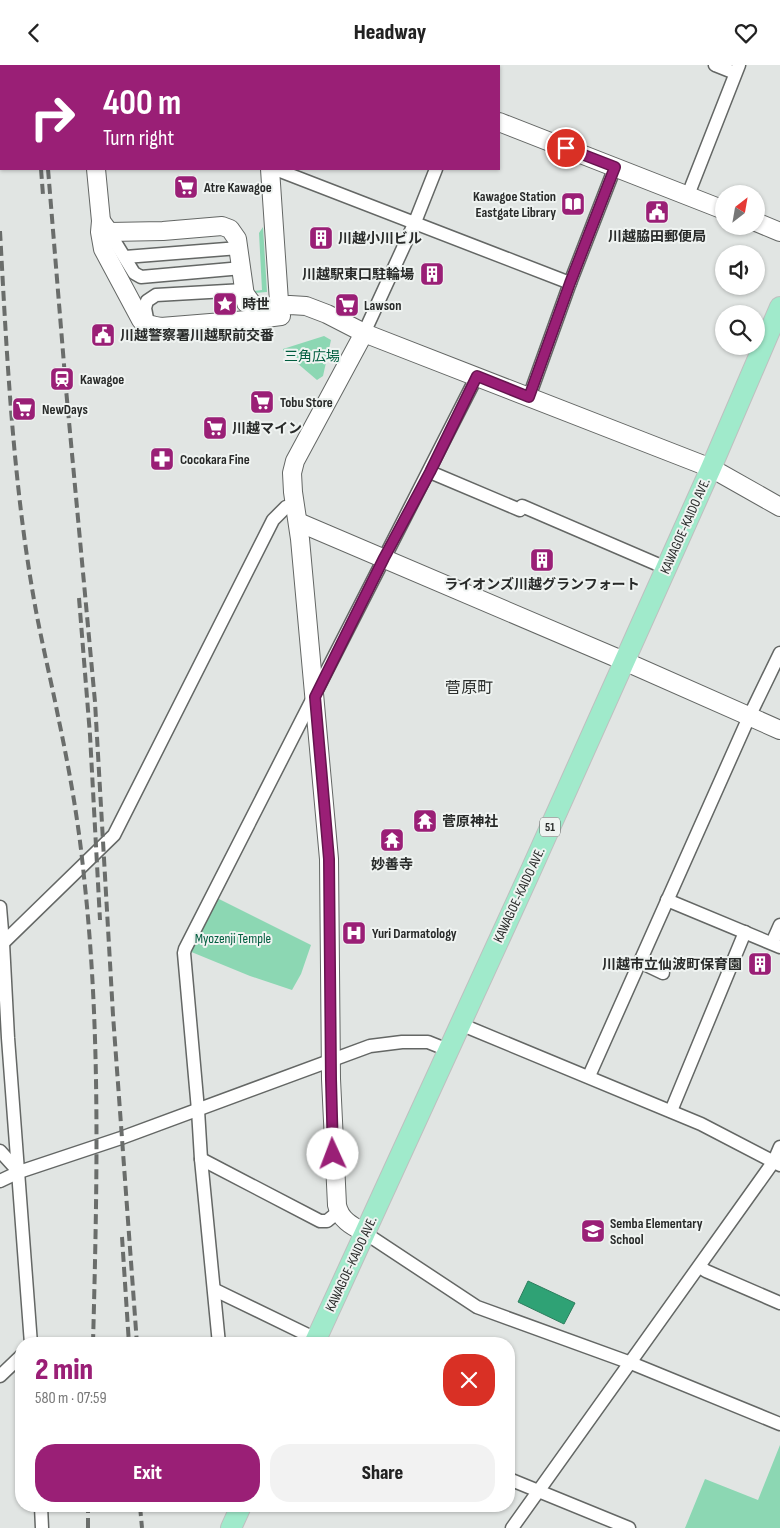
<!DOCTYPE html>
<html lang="en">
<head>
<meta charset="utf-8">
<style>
	:root { --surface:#fff; --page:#f2f2f2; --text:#222; --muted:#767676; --accent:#9a1f76 }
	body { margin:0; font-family:"Sofia Sans Condensed","Noto Sans JP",sans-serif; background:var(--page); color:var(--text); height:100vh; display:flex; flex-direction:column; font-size:19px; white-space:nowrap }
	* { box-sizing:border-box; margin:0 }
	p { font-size:16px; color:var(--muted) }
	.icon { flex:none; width:28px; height:28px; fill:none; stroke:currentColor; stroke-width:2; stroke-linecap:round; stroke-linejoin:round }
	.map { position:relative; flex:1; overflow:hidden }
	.drawer { position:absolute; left:15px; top:1272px; width:500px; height:175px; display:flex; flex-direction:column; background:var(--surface); border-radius:20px; box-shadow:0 1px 4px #0004 }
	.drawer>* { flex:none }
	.banner { position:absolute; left:0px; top:0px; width:500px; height:105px; box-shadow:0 1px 4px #0004; background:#9a1f76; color:#fff; overflow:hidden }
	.needle { width:32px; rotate:31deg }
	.fabs { position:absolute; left:715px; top:120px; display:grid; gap:10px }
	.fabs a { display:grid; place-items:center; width:50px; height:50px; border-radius:50%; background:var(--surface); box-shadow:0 1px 4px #0004; font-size:25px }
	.pin { position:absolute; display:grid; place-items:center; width:42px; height:42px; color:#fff; margin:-21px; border:2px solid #fff; border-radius:50%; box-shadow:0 1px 5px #0007 }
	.me { position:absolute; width:55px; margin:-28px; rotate:358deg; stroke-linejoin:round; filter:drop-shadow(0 0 4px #0008) }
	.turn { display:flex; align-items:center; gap:18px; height:105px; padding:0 20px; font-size:22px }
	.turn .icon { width:65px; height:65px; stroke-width:2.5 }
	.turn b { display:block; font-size:35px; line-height:42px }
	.round { display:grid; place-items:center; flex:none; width:52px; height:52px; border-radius:20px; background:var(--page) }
	.summary { display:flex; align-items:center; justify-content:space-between; height:85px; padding:0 20px }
	h1 { font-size:30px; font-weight:800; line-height:38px; color:var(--accent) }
	.button { display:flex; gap:10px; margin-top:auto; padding:10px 20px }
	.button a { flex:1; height:58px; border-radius:20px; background:var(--accent); color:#fff; font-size:20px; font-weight:800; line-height:58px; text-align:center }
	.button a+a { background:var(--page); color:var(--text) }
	header { display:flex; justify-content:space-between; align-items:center; height:65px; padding:0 20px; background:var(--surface); font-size:22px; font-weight:800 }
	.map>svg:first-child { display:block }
	.green { fill:#8cd7b3 }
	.water { fill:#2fa275; stroke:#2d7e5e }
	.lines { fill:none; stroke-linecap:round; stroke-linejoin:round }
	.street-casing { stroke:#646765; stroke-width:15 }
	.secondary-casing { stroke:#646765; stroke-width:20 }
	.primary-casing { stroke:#bebfbf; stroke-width:22 }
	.street { stroke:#fff; stroke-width:12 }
	.secondary { stroke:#fff; stroke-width:18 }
	.primary { stroke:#a0eacb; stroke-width:20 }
	.rail { stroke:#6a6d6b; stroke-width:4; stroke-dasharray:10 5; stroke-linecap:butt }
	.route-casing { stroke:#64144d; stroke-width:12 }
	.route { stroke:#9a1f76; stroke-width:9 }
	.labels { text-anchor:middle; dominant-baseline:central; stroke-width:4; stroke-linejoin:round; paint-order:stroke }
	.shield { fill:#eff3f1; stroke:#646665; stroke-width:1 }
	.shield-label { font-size:12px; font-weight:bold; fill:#282a29 }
	.poi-label { font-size:14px; font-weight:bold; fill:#282a29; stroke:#eff3f1; text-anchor:start }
	.park-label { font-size:14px; fill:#015d3f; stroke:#eff3f1 }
	.street-label { font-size:14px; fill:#282a29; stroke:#eff3f1 }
	.quarter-label { font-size:16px; fill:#2c2f2d; stroke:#eff3f1 }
</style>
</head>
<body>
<header><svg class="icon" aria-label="back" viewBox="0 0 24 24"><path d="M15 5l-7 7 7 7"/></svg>Headway<svg class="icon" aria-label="heart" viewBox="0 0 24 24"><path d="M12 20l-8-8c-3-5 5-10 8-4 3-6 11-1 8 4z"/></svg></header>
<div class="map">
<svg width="780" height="1463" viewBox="0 0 780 1463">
	<rect width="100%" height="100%" fill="#e1e5e3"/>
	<g class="green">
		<polygon points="263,162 267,227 254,228 254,226 262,225 259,168"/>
		<polygon points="324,271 331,275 323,311 317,315 284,287 283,284"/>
		<polygon points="217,833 311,880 301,909 292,925 250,911 189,886"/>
		<polygon points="780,1380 780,1463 685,1463 705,1414 758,1435"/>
	</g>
	<polygon class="water" points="528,1216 575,1238 564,1259 518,1237"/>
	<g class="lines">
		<defs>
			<g id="street">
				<polyline points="715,0 735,8"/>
				<polyline points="477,1 478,0"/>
				<polyline points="275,104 570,218"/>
				<polyline points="688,130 739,0"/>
				<polyline points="109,167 134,208 141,212 242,203"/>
				<polyline points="125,192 239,183"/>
				<polyline points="148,259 145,243 147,236 156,230 244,225"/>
				<polyline points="364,268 415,157 436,104"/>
				<polyline points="529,332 570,218 615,102"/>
				<polyline points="430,407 520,445 522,441 666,503"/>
				<polyline points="667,835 780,882"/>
				<polyline points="0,842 3,878"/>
				<polyline points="3,878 114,770 273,455 286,442 295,439"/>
				<polyline points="772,878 780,860"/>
				<polyline points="0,881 3,878 8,973 31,1279"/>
				<polyline points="640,897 663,908"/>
				<polyline points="460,959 701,1059 780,1100"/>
				<polyline points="589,1011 749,652 780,588"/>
				<polyline points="671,1046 745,867"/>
				<polyline points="0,1086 19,1107"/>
				<polyline points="201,1094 320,1156 327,1156 338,1147"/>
				<polyline points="0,1116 19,1107 121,1073 370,981 402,977 428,977 448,985"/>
				<polyline points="365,1168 477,1242 631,1298 780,1359"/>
				<polyline points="700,1202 706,1206 780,1238"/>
				<polyline points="215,1225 316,1274"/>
				<polyline points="219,1279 201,1094 198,1045 184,888 185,884 477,311"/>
				<polyline points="0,1311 21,1291"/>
				<polyline points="509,1414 629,1463"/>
				<polyline points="41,1441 42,1463"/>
				<polyline points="512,1463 774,1096 780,1082"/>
			</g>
			<g id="secondary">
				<polyline points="84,0 84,1"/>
				<polyline points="264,0 264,1"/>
				<polyline points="353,0 356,1"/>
				<polyline points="499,57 724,145"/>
				<path d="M 96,104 L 101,156 L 100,167 L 103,184 L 141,255 C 147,260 154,261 161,262 L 258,254 L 281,251"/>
				<polyline points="270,104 280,251"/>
				<polyline points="101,156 109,167 163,166 222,161 230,164 237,174 246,238"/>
				<polyline points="756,157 780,167"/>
				<polyline points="244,228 254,241 259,242 290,240 306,241 327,249 364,268 711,403 780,442"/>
				<path d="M 364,268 L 295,396 L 292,408 L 293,427 L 300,474 L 329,794 L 331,1014 L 337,1140 C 340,1155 352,1161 365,1168"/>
				<polyline points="298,457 624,596 780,665"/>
			</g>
			<g id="primary">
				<polyline points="314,1279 531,805 711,403 780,242"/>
				<polyline points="231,1463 241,1441"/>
			</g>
		</defs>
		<use href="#street" class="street-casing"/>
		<use href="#secondary" class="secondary-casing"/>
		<use href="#primary" class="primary-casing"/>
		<use href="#street" class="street"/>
		<use href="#secondary" class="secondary"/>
		<use href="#primary" class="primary"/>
		<g class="rail">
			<polyline points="39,0 39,1"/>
			<polyline points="41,104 43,130"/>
			<polyline points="48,104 66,324 95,637 113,950 137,1279"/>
			<path d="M 0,166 C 7,293 13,421 36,546 C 43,583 52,620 59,656 C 70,708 79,760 84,812 C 101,967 97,1123 93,1279"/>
			<polyline points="79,533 90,670 100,855"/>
			<polyline points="122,1172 129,1279"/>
			<polyline points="140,1441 142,1463"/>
			<polyline points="88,1463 88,1441"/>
		</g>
	</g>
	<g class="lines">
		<defs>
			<polyline id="route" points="333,1089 331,1014 329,794 315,632 384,493 430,407 477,311 529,332 570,218 615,102 566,83"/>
		</defs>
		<use href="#route" class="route-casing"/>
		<use href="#route" class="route"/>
	</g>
	<defs>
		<symbol id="supermarket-square" viewBox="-11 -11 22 22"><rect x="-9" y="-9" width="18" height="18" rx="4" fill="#9a1f76" stroke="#eff3f1"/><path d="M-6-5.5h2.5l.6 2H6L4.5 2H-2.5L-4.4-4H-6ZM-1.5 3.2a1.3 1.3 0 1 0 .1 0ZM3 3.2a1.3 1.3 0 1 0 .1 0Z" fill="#fff"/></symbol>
		<symbol id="library-square" viewBox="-11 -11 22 22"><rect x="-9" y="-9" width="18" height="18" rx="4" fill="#9a1f76" stroke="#eff3f1"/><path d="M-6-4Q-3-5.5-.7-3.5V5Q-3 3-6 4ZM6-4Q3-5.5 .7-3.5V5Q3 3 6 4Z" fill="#fff"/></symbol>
		<symbol id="civic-square" viewBox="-11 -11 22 22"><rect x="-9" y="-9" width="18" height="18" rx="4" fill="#9a1f76" stroke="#eff3f1"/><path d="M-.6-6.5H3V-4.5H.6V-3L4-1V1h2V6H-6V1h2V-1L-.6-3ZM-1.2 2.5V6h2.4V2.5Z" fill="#fff"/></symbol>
		<symbol id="building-square" viewBox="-11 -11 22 22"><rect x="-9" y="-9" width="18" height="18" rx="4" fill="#9a1f76" stroke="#eff3f1"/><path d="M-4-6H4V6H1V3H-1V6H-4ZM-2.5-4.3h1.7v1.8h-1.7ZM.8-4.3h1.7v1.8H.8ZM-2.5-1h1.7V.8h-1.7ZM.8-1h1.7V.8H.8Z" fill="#fff"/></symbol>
		<symbol id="sight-square" viewBox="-11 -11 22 22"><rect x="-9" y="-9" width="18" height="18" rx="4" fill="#9a1f76" stroke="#eff3f1"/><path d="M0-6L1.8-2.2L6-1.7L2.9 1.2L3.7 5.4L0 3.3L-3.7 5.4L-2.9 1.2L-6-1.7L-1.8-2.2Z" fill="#fff"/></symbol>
		<symbol id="station-square" viewBox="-11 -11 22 22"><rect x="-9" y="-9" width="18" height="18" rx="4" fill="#9a1f76" stroke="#eff3f1"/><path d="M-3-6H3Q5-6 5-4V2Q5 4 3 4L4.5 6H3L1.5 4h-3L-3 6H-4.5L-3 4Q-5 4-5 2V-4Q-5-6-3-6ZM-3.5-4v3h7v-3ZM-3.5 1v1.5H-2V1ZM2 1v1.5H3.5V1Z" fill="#fff"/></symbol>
		<symbol id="pharmacy-square" viewBox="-11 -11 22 22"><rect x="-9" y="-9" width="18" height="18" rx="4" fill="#9a1f76" stroke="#eff3f1"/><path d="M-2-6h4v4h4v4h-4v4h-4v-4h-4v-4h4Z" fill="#fff"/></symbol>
		<symbol id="temple-square" viewBox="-11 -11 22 22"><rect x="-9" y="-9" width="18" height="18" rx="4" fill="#9a1f76" stroke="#eff3f1"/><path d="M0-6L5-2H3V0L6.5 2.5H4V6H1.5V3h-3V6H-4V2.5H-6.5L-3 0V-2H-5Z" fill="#fff"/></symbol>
		<symbol id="hospital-square" viewBox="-11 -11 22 22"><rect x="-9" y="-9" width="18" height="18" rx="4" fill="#9a1f76" stroke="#eff3f1"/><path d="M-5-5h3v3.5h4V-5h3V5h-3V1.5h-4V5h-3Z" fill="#fff"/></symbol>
		<symbol id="school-square" viewBox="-11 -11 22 22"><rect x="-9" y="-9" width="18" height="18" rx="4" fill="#9a1f76" stroke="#eff3f1"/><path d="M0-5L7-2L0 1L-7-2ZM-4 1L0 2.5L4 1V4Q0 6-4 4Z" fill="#fff"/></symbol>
	</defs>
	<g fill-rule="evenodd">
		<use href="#supermarket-square" x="172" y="108" width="28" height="28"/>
		<use href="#library-square" x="559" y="125" width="28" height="28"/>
		<use href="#civic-square" x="643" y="133" width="28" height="28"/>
		<use href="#building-square" x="307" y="159" width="28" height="28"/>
		<use href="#building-square" x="418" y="195" width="28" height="28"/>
		<use href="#sight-square" x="211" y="225" width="28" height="28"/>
		<use href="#supermarket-square" x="333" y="226" width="28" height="28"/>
		<use href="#civic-square" x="89" y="256" width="28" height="28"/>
		<use href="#station-square" x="48" y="300" width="28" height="28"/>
		<use href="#supermarket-square" x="248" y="323" width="28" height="28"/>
		<use href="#supermarket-square" x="10" y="330" width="28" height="28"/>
		<use href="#supermarket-square" x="201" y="349" width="28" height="28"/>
		<use href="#pharmacy-square" x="148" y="380" width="28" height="28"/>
		<use href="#building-square" x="528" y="481" width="28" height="28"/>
		<use href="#temple-square" x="411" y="742" width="28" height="28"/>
		<use href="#temple-square" x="378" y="761" width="28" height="28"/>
		<use href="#hospital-square" x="340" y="854" width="28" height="28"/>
		<use href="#building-square" x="746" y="885" width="28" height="28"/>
		<use href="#school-square" x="579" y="1152" width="28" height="28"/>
	</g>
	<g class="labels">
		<rect class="shield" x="540" y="752.5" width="20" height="19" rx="4"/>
		<g class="shield-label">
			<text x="550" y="762">51</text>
		</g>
		<g class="poi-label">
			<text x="204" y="122">Atre Kawagoe</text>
			<text x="556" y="131" text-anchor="end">Kawagoe Station<tspan x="556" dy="16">Eastgate Library</tspan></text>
			<text x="657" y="171" text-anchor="middle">川越脇田郵便局</text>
			<text x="338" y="173">川越小川ビル</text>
			<text x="414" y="209" text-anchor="end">川越駅東口駐輪場</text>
			<text x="242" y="239">時世</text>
			<text x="364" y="240">Lawson</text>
			<text x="120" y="270">川越警察署川越駅前交番</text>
			<text x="80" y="314">Kawagoe</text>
			<text x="280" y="337">Tobu Store</text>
			<text x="42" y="344">NewDays</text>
			<text x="232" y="363">川越マイン</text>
			<text x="180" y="394">Cocokara Fine</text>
			<text x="542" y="519" text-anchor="middle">ライオンズ川越グランフォート</text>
			<text x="442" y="756">菅原神社</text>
			<text x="392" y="799" text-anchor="middle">妙善寺</text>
			<text x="372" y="868">Yuri Darmatology</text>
			<text x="742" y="899" text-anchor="end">川越市立仙波町保育園</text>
			<text x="610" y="1158">Semba Elementary<tspan x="610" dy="16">School</tspan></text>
		</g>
		<g class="park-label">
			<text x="312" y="291">三角広場</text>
			<text x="233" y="873">Myozenji Temple</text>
		</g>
		<g class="street-label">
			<text transform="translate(685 461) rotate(-66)">KAWAGOE-KAIDO AVE.</text>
			<text transform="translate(519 830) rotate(-65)">KAWAGOE-KAIDO AVE.</text>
			<text transform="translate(351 1199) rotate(-65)">KAWAGOE-KAIDO AVE.</text>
		</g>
		<g class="quarter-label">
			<text x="469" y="623">菅原町</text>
		</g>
	</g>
</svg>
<div class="fabs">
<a><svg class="needle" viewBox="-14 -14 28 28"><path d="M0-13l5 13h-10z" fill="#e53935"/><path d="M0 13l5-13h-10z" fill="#767676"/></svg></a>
<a><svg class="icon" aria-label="sound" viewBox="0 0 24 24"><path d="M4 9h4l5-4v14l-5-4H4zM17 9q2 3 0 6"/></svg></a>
<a><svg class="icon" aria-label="search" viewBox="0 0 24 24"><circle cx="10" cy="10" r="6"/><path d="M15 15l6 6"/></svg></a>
</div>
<div class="pin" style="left:566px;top:83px;background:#d93025"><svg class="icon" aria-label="arrive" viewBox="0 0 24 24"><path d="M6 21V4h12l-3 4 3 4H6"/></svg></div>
<svg class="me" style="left:333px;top:1089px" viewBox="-20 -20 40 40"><circle r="19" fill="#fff"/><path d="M0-13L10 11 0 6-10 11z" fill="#9a1f76"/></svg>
<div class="banner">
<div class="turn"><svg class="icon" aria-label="right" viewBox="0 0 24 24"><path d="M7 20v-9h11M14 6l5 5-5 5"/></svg><div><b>400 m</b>Turn right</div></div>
</div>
<section class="drawer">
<div class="summary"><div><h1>2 min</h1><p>580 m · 07:59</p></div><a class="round" style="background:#d93025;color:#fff"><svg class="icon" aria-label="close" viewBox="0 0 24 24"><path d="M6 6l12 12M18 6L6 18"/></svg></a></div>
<div class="button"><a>Exit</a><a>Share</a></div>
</section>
</div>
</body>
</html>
